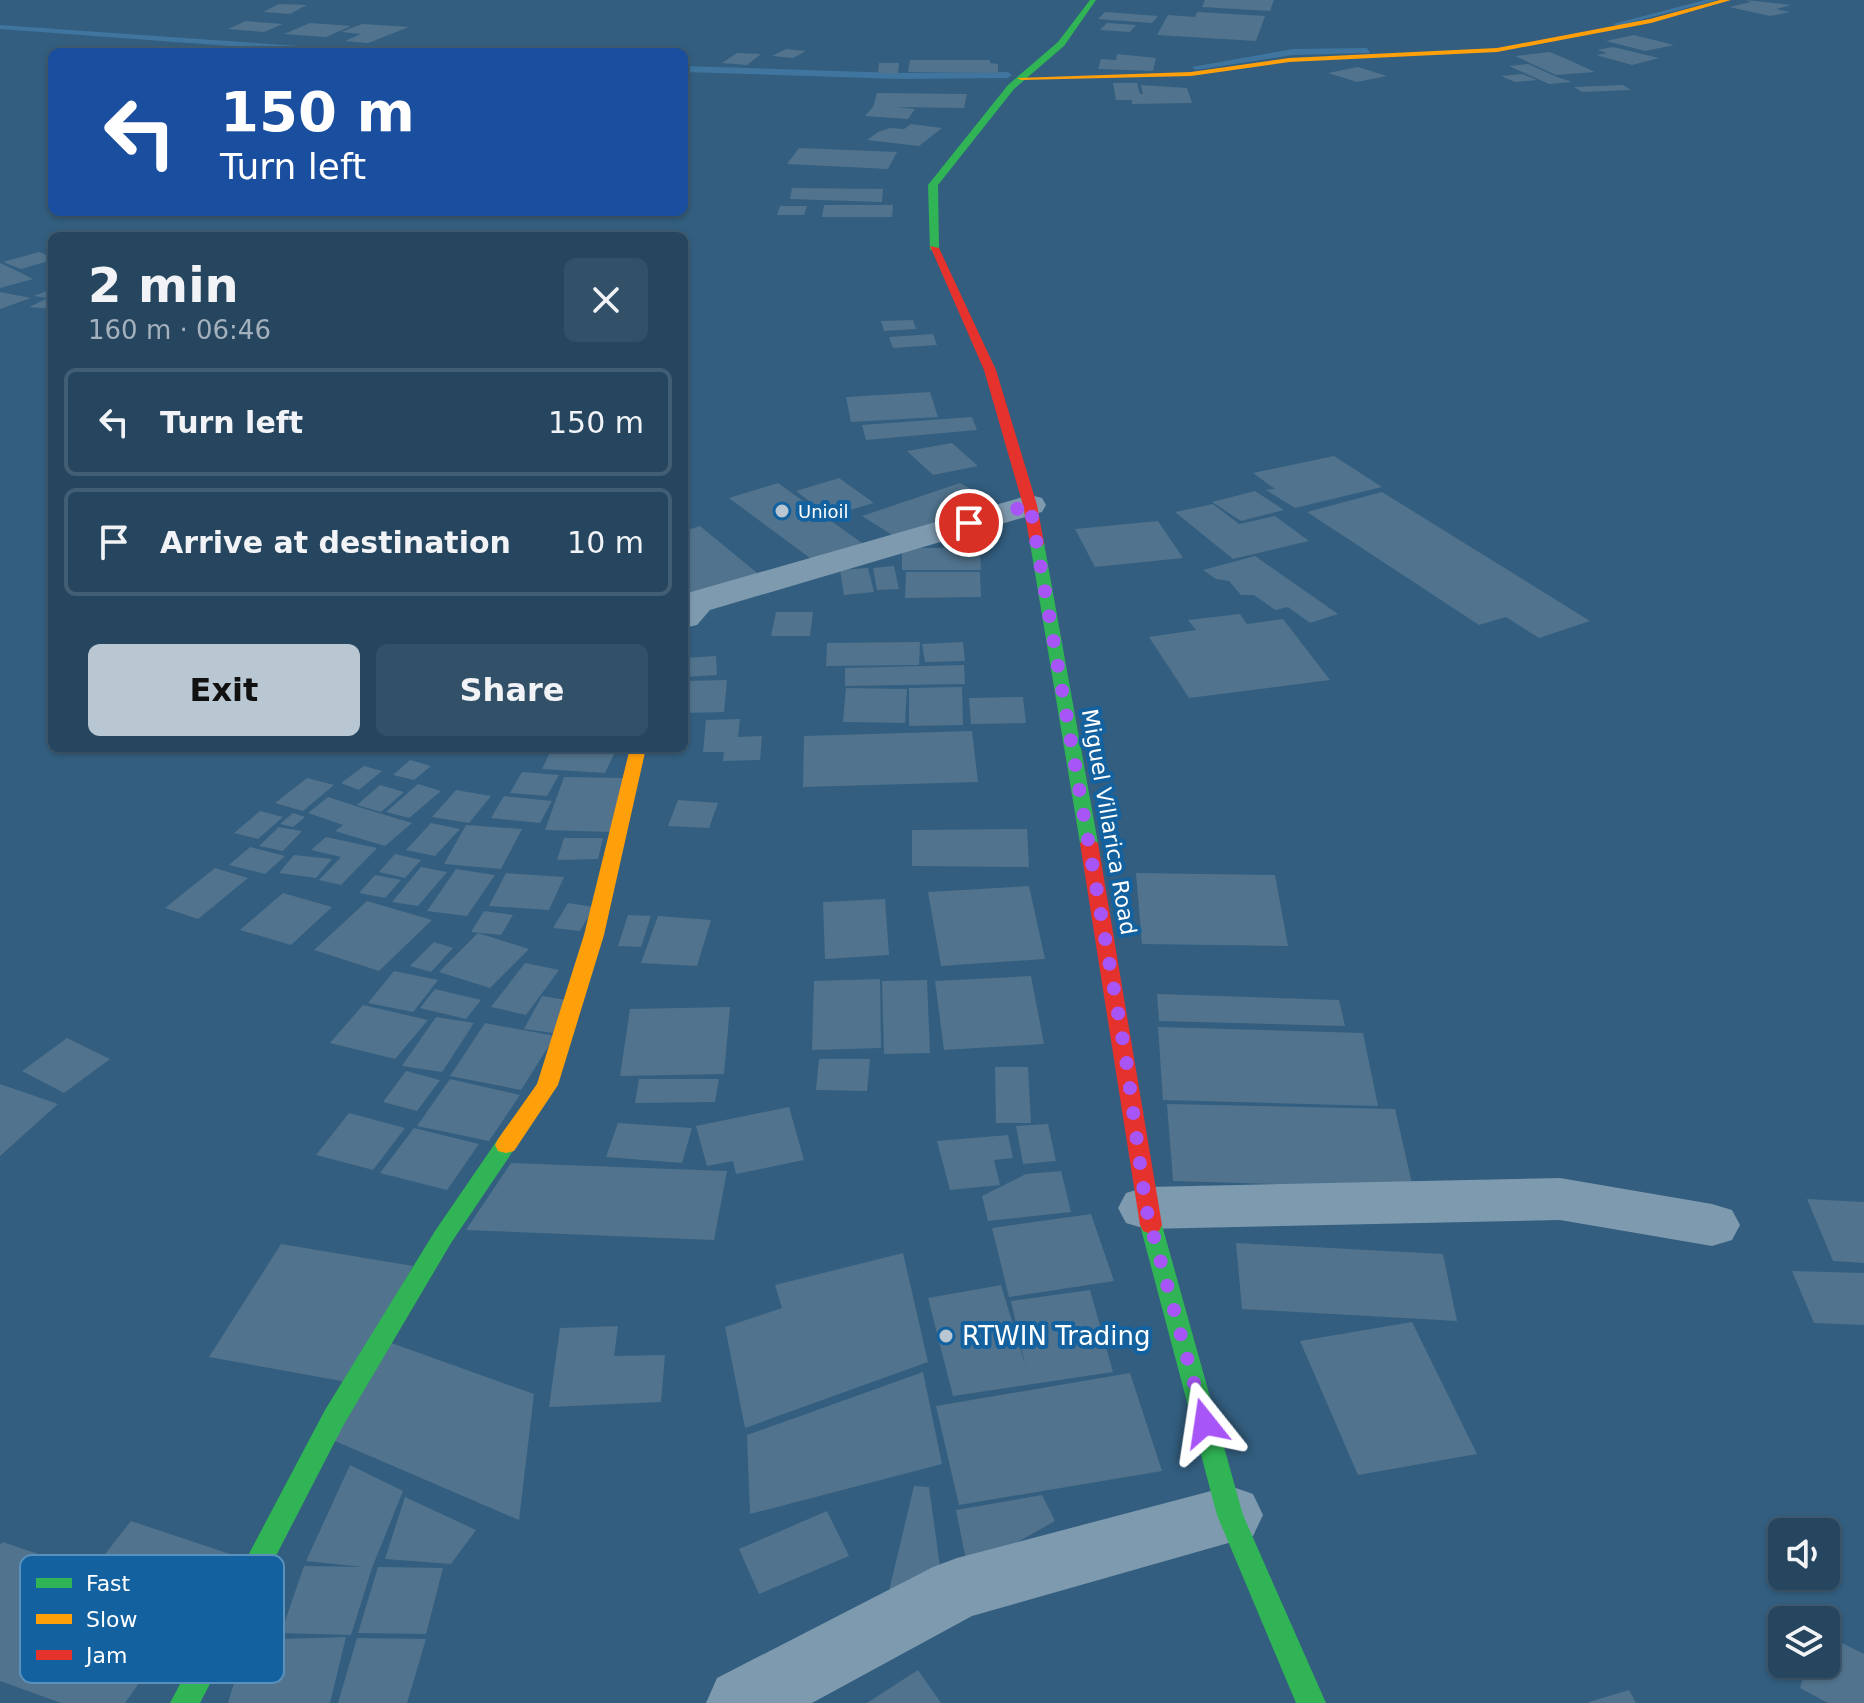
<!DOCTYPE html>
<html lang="en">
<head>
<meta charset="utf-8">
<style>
	:root { --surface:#26465f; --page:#325068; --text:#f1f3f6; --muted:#a4b1bd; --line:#425e74; --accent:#b8c7d2 }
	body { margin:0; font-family:"DejaVu Sans",sans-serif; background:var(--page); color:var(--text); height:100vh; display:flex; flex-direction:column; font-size:30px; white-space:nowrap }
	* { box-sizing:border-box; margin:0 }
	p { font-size:26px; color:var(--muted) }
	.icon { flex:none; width:44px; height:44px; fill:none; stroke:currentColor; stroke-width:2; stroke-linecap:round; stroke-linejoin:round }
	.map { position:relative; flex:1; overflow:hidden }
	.drawer { position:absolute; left:48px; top:232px; width:640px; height:520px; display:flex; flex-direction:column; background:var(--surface); border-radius:12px; box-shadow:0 2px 6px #0004,0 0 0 2px var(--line) }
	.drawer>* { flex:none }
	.banner { position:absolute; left:48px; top:48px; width:640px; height:168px; border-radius:12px; box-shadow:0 2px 6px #0004,0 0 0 2px var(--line); background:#1a4fa0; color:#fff; overflow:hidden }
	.controls { position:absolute; left:1768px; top:1518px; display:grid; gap:16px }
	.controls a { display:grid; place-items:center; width:72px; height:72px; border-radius:12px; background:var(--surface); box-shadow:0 2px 6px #0004,0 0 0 2px var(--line); font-size:40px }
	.pin { position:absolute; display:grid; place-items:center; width:68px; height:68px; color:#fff; margin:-34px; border:4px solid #fff; border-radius:50%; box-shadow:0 2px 8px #0007 }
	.me { position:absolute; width:88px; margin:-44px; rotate:345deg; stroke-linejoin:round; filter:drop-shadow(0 0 6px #0008) }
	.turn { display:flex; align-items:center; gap:28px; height:168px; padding:0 40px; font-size:36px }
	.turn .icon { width:104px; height:104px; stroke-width:2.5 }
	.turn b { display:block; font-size:56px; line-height:68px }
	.round { display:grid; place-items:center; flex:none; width:84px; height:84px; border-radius:12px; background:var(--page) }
	.headline { display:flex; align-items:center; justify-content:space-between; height:136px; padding:0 40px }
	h1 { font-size:48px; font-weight:700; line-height:60px }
	.primary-button { display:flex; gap:16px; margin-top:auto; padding:16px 40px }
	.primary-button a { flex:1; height:92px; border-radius:12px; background:var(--accent); color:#111; font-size:32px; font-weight:700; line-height:92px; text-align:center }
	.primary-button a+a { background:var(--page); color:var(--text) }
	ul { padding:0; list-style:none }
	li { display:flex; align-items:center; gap:24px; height:108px; margin:0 16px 12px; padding:0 24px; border:4px solid var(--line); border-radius:12px }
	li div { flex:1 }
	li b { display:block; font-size:30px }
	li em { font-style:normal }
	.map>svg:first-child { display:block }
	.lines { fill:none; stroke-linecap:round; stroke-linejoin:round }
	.stream { fill:#3f759e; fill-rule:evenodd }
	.building { fill:#51738d }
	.street { fill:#7e9aaf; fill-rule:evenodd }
	.fast { fill:#30b455; fill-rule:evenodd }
	.slow { fill:#ff9f0a; fill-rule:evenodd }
	.jam { fill:#e5322d; fill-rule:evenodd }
	.route { stroke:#a855f7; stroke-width:14; stroke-dasharray:0 25.2 }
	.poi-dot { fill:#b8c7d2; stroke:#13629f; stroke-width:3 }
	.labels { text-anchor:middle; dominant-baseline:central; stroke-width:8; stroke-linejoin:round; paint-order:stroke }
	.far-poi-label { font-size:18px; fill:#fff; stroke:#13629f; text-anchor:start }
	.street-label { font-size:22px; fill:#fff; stroke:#13629f }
	.near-poi-label { font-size:26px; fill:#fff; stroke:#13629f; text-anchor:start }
	.key { fill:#13629f; stroke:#5a91bc; stroke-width:2 }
	.key-label { font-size:22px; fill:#fff }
</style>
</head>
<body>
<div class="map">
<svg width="1864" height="1703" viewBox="0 0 1864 1703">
	<rect width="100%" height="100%" fill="#335e7f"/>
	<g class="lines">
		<g class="stream">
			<polygon points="1705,0 1718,0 1617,26 1613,24"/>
			<polygon points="0,25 342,49 346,52 308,52 0,29"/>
			<polygon points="1367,48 1370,53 1293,55 1196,70 1192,67 1293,49"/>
			<polygon points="684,66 898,73 1008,72 1012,75 1008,78 898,79 684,72"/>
		</g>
	</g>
	<g class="building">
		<polygon points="1205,0 1274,0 1270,11 1202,7"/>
		<polygon points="1746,0 1791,5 1776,9 1790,12 1770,16 1729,7 1751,2"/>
		<polygon points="279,4 307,5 290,14 263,12"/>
		<polygon points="1105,12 1158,16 1152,23 1098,19"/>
		<polygon points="1197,12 1265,16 1256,41 1157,35 1168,15 1195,17"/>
		<polygon points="246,21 283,24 264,32 228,29"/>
		<polygon points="310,23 351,26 326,37 284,34"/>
		<polygon points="1107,23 1136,25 1130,32 1100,30"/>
		<polygon points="362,24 409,27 368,43 345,41 361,34 341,32"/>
		<polygon points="1634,35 1674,45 1645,51 1606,41"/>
		<polygon points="1613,47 1659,58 1632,65 1596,55 1607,53 1597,50"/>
		<polygon points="786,49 806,51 793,58 772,56"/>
		<polygon points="1550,52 1569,60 1595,72 1556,75 1515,56"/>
		<polygon points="737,53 761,54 747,65 722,63"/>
		<polygon points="1117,54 1156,58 1153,71 1098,69 1101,59 1116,60"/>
		<polygon points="910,60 990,60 990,63 998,64 998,73 908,72"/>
		<polygon points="879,63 899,63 898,74 878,73"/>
		<polygon points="1528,64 1557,77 1572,82 1549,84 1509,66"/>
		<polygon points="1358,67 1387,76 1357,82 1328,73"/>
		<polygon points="1522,74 1537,80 1515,82 1501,76"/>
		<polygon points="1113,83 1137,83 1140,94 1143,94 1141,85 1187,88 1192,103 1132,104 1132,100 1116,100"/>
		<polygon points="1623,85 1631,90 1582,92 1574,87"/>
		<polygon points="877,93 967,94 964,108 896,107 915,109 908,119 865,116 873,107"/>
		<polygon points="911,124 942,128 919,146 867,140 878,132 890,128 904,129"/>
		<polygon points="799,148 897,152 888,169 787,164"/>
		<polygon points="792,188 883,189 882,202 790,199"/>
		<polygon points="824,205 893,205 892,217 822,217"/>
		<polygon points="780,206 807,206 804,215 777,215"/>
		<polygon points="39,252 52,257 52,260 21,269 3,262"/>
		<polygon points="0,263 13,269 33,279 0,288"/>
		<polygon points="52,289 52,309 29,307 48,298 34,296"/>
		<polygon points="0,292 31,298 0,309"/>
		<polygon points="913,320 916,329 884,331 881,321"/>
		<polygon points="933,334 937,345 893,348 889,337"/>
		<polygon points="930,392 938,417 851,422 846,397"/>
		<polygon points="972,417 977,430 866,440 862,425"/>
		<polygon points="952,443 978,466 933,475 907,451"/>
		<polygon points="1334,456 1382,487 1295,508 1266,490 1275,489 1253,473"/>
		<polygon points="839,478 874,503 829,516 796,491"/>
		<polygon points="778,483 869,548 818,564 729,498"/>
		<polygon points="960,483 997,504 897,538 862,516"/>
		<polygon points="1255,491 1284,510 1241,521 1212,502"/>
		<polygon points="1382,492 1590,621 1539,638 1506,617 1479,625 1307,512"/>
		<polygon points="1213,504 1239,524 1275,516 1309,541 1233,559 1175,512"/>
		<polygon points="1158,521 1183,558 1095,567 1075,529"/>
		<polygon points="700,526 762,577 684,601 684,531"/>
		<polygon points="902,548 980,548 981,570 902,570"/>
		<polygon points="1255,556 1338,614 1310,623 1288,607 1275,610 1254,595 1241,595 1229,581 1216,579 1203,570"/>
		<polygon points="894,566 899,589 877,590 873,568"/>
		<polygon points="868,568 874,592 844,595 840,570"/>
		<polygon points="906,572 980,572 981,597 905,598"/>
		<polygon points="776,612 813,612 810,636 771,636"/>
		<polygon points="1240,614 1247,624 1283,619 1330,680 1189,698 1149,637 1196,630 1188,620"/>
		<polygon points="920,642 919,665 826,666 827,643"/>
		<polygon points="963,642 965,661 925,662 922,644"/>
		<polygon points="716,656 717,675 684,677 684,658"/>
		<polygon points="964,665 965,684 845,686 845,668"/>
		<polygon points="727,680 724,712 684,713 684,681"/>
		<polygon points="962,687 963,725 909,726 909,688"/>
		<polygon points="846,688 907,689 905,723 843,722"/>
		<polygon points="1023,697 1026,723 971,724 969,698"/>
		<polygon points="740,719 738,737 762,736 760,760 723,761 724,752 703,752 706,720"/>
		<polygon points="972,731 978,782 803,787 804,736"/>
		<polygon points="552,748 617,748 605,773 542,769"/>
		<polygon points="410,760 431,766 414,780 393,775"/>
		<polygon points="364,766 382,771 359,790 341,783"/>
		<polygon points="522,772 559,775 547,796 510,793"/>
		<polygon points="564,777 626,778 610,832 545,830"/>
		<polygon points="307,778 334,785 303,811 275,803"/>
		<polygon points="418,784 441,791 409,818 386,812"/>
		<polygon points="380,785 404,792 381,812 357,805"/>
		<polygon points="456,790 491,796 469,823 432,817"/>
		<polygon points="504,796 552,801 540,823 491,818"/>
		<polygon points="328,797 362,808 412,823 385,846 335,831 343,825 308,813"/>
		<polygon points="678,800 718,803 709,828 668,826"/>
		<polygon points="260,811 283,817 258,839 234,833"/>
		<polygon points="293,813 305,817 293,827 280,824"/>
		<polygon points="431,823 460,829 435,856 406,850"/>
		<polygon points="466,825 522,829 501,869 444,864"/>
		<polygon points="279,827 302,831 283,851 259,846"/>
		<polygon points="1027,829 1029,867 912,866 912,830"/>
		<polygon points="326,837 377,848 341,885 319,880 341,857 311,850"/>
		<polygon points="564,838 603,838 598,859 557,860"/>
		<polygon points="250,847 285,856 265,874 229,865"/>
		<polygon points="395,854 421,860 405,878 379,872"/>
		<polygon points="294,855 332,859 316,878 279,873"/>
		<polygon points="421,867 447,872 418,906 392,902"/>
		<polygon points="215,868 248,878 198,919 165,908"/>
		<polygon points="456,869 495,875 467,916 427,911"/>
		<polygon points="506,873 564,877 549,910 489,906"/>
		<polygon points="1136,873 1275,875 1288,946 1142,944"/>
		<polygon points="375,875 401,880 385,898 359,893"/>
		<polygon points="1029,886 1045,959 941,966 928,892"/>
		<polygon points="283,893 332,907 291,945 240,930"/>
		<polygon points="885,899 889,955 825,959 823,902"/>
		<polygon points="367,901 432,920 379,971 314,950"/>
		<polygon points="568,903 594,907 580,931 553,928"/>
		<polygon points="484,911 513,915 501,935 471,932"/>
		<polygon points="628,915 651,916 641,947 618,946"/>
		<polygon points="658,916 711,920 697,966 641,963"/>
		<polygon points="478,933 529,949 490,988 439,972"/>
		<polygon points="434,942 453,948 431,972 410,966"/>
		<polygon points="525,963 559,970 526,1015 491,1007"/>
		<polygon points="394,971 438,980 413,1012 368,1003"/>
		<polygon points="1031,976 1044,1044 944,1050 935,981"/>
		<polygon points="880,979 881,1048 812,1050 814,981"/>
		<polygon points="927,980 930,1053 884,1054 882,981"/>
		<polygon points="435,989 481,1000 466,1019 420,1008"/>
		<polygon points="1157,994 1339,1000 1345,1026 1159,1021"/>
		<polygon points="542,996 572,1001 553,1033 524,1029"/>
		<polygon points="363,1005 428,1020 395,1059 330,1043"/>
		<polygon points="730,1007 724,1074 620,1076 630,1009"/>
		<polygon points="436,1017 474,1023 442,1072 402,1066"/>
		<polygon points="485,1023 555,1036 521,1090 450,1076"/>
		<polygon points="1158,1027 1363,1033 1378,1106 1163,1100"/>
		<polygon points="67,1038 110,1059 64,1093 22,1071"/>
		<polygon points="819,1059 870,1059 867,1091 816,1090"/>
		<polygon points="995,1067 1028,1067 1031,1123 996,1123"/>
		<polygon points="406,1071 440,1080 417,1111 383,1102"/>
		<polygon points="450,1079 520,1095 489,1141 417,1126"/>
		<polygon points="639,1079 719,1079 715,1102 635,1103"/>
		<polygon points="0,1084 58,1104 0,1156"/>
		<polygon points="1167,1104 1395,1109 1413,1188 1173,1181"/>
		<polygon points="789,1107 804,1160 736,1174 733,1161 707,1166 696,1126"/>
		<polygon points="349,1113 405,1128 373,1170 316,1155"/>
		<polygon points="618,1123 692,1128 682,1163 606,1157"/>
		<polygon points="1048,1124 1056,1161 1023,1164 1016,1126"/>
		<polygon points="414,1128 479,1144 447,1190 380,1173"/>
		<polygon points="1008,1135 1013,1158 994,1160 1000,1185 950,1190 937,1141"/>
		<polygon points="511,1163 727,1171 714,1240 466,1230"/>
		<polygon points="1061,1171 1071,1212 988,1221 982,1196 1026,1174"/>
		<polygon points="1807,1199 1864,1202 1864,1263 1833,1261"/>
		<polygon points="1091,1214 1114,1281 1009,1297 992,1228"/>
		<polygon points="1236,1243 1443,1254 1457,1321 1242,1309"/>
		<polygon points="281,1244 413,1266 347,1382 209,1357"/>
		<polygon points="903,1253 928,1362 745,1428 725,1327 782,1308 775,1285"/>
		<polygon points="1792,1271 1864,1273 1864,1325 1814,1323"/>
		<polygon points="1001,1285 1025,1364 1011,1301 1090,1290 1113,1372 953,1396 928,1298"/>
		<polygon points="1412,1322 1477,1454 1358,1475 1300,1341"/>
		<polygon points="618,1326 614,1356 665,1355 661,1402 549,1407 560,1328"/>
		<polygon points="383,1340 534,1394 519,1520 328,1438"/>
		<polygon points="923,1372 942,1464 750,1514 747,1435"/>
		<polygon points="1130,1373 1162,1471 959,1505 936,1406"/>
		<polygon points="350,1465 403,1491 372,1568 351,1635 281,1633 304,1566 363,1567 306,1561"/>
		<polygon points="914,1486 929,1487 941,1574 889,1591"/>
		<polygon points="1042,1495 1055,1521 968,1570 956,1510"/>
		<polygon points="405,1497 476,1530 451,1564 385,1559"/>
		<polygon points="827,1511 849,1556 759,1594 739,1549"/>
		<polygon points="131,1521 230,1554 125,1703 61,1703 0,1681 0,1545 3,1542 91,1572"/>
		<polygon points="378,1567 443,1568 426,1634 358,1633"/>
		<polygon points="1826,1635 1864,1654 1864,1703 1828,1703 1800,1688 1807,1664 1826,1664"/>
		<polygon points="346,1637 330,1703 228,1703 247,1640"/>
		<polygon points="357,1638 426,1639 407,1703 338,1703"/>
		<polygon points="918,1670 941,1703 867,1703"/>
		<polygon points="1629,1690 1636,1703 1589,1703 1589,1702"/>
	</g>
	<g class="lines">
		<g class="street">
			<polygon points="1030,495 1042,498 1046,505 1042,512 710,610 697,625 684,628 684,594"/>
			<polygon points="1560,1178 1712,1204 1732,1210 1740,1225 1732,1240 1712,1246 1560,1220 1146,1229 1126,1223 1118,1208 1126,1193 1146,1187"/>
			<polygon points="1230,1486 1253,1494 1263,1515 1253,1536 972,1616 812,1703 706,1703 717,1678 933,1567 957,1558"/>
		</g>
		<g class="fast">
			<polygon points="1090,0 1096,0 1064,46 1014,89 938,185 939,248 930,250 928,185 1008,85 1058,42"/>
			<polygon points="1037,539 1044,543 1098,843 1089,848 1080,843 1030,543"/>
			<polygon points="506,1137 514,1139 517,1145 451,1243 343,1426 200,1703 170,1703 325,1410 435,1231 498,1139"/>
			<polygon points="1151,1216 1159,1219 1162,1225 1243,1515 1326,1703 1296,1703 1217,1515 1140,1225 1143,1219"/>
		</g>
		<g class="slow">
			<polygon points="1720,0 1731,0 1651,23 1497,52 1289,62 1191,76 1021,80 1017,78 1191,72 1289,58 1497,48 1650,19"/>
			<polygon points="630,748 646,748 604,935 558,1085 514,1151 506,1153 498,1151 495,1145 498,1139 537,1084 584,935"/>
		</g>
		<g class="jam">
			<polygon points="930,246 939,248 996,370 1037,505 1044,543 1042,546 1032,546 1030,543 1023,505 984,370"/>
			<polygon points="1089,838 1098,843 1162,1225 1159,1231 1151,1234 1143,1231 1140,1225 1080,843"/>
		</g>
	</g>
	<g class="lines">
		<polyline class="route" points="969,523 1030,505 1126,1059 1146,1208 1205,1423"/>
	</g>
	<g class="poi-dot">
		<circle cx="782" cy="511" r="8"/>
		<circle cx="946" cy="1336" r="8"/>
	</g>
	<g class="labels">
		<g class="far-poi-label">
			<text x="798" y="511">Unioil</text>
		</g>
		<g class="street-label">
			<text transform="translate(1109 822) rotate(80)">Miguel Villarica Road</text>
		</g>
		<g class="near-poi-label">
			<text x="962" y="1336">RTWIN Trading</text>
		</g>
	</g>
	<rect x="20" y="1555" width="264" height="128" rx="12" class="key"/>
	<rect x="36" y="1578" width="36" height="10" fill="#30b455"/>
	<rect x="36" y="1614" width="36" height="10" fill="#ff9f0a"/>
	<rect x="36" y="1650" width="36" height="10" fill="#e5322d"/>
	<g class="key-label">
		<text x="86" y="1591">Fast</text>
		<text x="86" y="1627">Slow</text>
		<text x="86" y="1663">Jam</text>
	</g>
</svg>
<div class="controls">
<a><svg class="icon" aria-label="sound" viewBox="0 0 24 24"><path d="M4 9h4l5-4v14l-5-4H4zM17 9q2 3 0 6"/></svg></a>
<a><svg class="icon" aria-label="layers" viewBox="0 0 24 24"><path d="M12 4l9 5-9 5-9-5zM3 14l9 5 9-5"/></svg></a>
</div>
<div class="pin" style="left:969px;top:523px;background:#d93025"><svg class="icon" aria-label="arrive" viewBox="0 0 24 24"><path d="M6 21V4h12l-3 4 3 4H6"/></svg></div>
<svg class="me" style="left:1205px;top:1423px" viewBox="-20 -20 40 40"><path d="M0-17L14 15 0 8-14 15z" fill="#a855f7" stroke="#fff" stroke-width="4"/></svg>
<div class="banner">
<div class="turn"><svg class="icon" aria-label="left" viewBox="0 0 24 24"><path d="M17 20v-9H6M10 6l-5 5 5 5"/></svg><div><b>150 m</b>Turn left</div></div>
</div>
<section class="drawer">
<div class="headline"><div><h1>2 min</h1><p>160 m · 06:46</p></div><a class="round"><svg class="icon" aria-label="close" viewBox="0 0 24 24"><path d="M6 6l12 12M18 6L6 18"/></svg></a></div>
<ul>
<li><svg class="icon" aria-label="left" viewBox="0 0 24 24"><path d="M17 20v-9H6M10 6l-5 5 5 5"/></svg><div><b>Turn left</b></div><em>150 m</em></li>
<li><svg class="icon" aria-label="arrive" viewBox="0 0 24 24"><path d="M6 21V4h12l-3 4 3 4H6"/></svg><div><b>Arrive at destination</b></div><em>10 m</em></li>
</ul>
<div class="primary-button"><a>Exit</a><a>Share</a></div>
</section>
</div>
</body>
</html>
